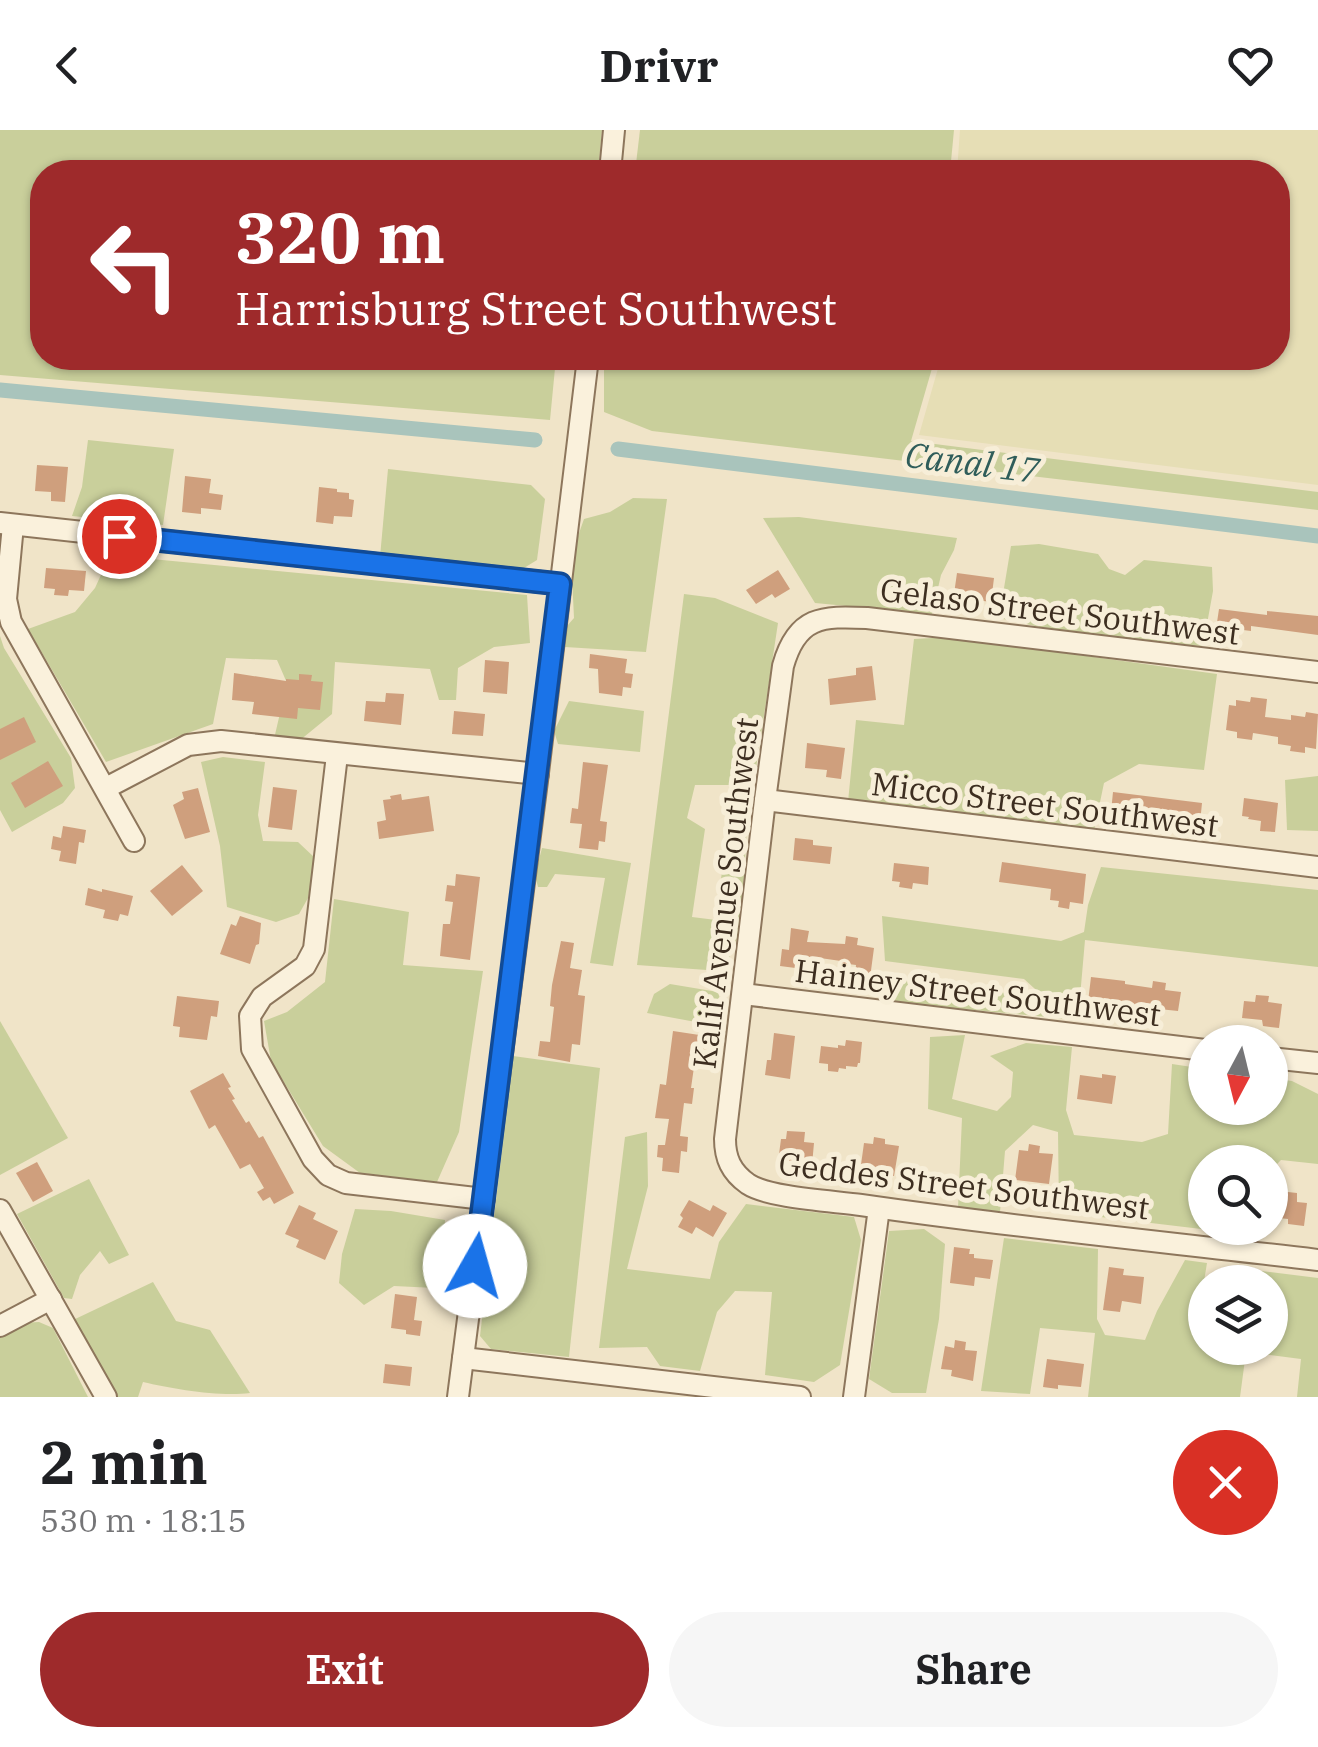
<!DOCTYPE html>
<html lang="en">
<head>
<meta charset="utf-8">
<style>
	:root { --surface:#fff; --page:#f6f6f6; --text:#202124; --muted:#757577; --accent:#9e2a2b }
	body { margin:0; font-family:"IBM Plex Serif",serif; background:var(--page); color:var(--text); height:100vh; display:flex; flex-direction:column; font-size:38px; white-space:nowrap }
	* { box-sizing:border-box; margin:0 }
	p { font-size:32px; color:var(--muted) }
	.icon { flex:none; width:55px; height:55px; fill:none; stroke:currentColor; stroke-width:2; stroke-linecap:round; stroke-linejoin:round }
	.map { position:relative; height:1267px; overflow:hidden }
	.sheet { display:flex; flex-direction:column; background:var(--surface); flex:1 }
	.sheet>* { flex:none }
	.hud { position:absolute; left:30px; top:30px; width:1260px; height:210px; border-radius:40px; box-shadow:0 2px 8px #0004; background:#9e2a2b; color:#fff; overflow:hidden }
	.needle { width:65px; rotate:187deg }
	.buttons { position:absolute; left:1188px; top:895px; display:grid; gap:20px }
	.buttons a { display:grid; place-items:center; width:100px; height:100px; border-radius:50%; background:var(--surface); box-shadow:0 2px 8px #0004; font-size:50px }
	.pin { position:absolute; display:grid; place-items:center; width:85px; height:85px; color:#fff; margin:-42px; border:5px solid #fff; border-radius:50%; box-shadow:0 2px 10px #0007 }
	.me { position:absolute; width:110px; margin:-55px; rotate:7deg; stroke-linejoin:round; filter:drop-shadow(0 0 8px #0008) }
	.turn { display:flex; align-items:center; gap:35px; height:210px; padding:0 40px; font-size:45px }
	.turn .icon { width:130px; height:130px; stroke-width:2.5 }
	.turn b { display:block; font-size:70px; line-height:85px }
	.round { display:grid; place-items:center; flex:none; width:105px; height:105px; border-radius:52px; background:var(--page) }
	.overview { display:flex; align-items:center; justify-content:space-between; height:170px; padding:0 40px }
	h1 { font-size:60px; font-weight:700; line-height:75px }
	.primary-button { display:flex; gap:20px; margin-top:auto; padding:20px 40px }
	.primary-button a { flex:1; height:115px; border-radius:60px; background:var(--accent); color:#fff; font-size:40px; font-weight:700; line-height:115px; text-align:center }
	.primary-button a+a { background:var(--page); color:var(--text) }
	header { display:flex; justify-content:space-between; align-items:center; height:130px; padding:0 40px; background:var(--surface); font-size:45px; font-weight:700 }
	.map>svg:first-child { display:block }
	.farmland { fill:#e6deb5 }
	.green { fill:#c9cf9b }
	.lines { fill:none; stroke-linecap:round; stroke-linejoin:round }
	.canal { stroke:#a9c4bc; stroke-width:15 }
	.building { fill:#cf9f7d }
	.minor-casing { stroke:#8d765c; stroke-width:24 }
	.minor { stroke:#faf1dc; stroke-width:20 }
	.route-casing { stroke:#114b97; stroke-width:25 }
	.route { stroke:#1a73e8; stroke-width:18 }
	.labels { text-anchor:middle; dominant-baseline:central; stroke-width:10; stroke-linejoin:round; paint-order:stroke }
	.street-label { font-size:32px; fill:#3d2e20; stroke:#f7eed8 }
	.water-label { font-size:35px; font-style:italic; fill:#2f5d5a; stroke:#f7eed8 }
</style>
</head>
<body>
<header><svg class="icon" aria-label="back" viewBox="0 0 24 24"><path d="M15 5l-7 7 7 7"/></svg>Drivr<svg class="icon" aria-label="heart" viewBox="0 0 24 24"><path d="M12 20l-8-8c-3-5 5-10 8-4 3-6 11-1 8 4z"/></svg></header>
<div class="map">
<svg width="1318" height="1267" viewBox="0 0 1318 1267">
	<rect width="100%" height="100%" fill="#f0e4c8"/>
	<polygon class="farmland" points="960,0 1318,0 1318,355 919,305 941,228 1278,228 1278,42 957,42"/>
	<g class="green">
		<polygon points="0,0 602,0 598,42 42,42 42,228 556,228 550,290 0,245"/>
		<polygon points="640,0 954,0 950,42 635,42"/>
		<polygon points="604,228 935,228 911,311 1318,362 1318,380 652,301 604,282"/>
		<polygon points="88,310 174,319 163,395 72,386 82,357"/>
		<polygon points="388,339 531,355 545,369 537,430 524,438 380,427"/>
		<polygon points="633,368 667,369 646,522 565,517 567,496 574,488 571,426 584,389 610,382"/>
		<polygon points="799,387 957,408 954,420 941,445 932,484 815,473 763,388"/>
		<polygon points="1039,414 1098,424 1109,439 1125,445 1144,430 1212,437 1213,461 1203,516 1098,510 999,488 1011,416"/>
		<polygon points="110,425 527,465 530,513 494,517 458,538 456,570 439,570 430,539 335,532 332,584 299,611 274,609 287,553 277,530 226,528 213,594 106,632 28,499 75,482 95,458"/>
		<polygon points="684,464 715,468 778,493 756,638 741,655 695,655 687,688 705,699 692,787 716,790 729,684 749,662 741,797 727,834 707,840 637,835"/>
		<polygon points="0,506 4,518 71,628 75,658 63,673 12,702 0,680"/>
		<polygon points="950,507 1217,544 1204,640 1139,634 1104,653 1094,701 848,672 856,590 904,595 914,509"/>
		<polygon points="569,571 644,581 640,622 558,614 554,601"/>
		<polygon points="223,627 265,632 258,685 263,711 298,712 315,728 308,768 299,784 276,792 227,777 220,716 201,632"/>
		<polygon points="1318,646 1318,701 1287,700 1285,650"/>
		<polygon points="542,718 631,733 613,836 590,833 605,748 555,744 547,757 538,757 535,745"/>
		<polygon points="1101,737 1318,760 1318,837 1085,810 1078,890 880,871 880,847 1045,868 1024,849 885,831 882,786 1061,811 1084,802 1088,775"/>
		<polygon points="334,769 409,782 403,835 483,841 459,1002 437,1052 360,1043 323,1016 271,931 264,891 287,882 325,852"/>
		<polygon points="670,854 718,862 723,881 723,897 647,883 654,864"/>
		<polygon points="0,891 68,1008 0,1045"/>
		<polygon points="965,905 952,969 997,981 1011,967 1013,942 990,926 1026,913 1072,917 1066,980 1074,1005 1142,1012 1168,1004 1172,934 1205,939 1205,978 1270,978 1270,948 1292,951 1318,964 1318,1034 1281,1030 1270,1041 1270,1032 1205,1032 1205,1098 1227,1098 1218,1101 1059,1082 1058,1002 1033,995 1005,1021 1000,1082 958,1078 962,988 928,979 930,907"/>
		<polygon points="513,926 600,938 569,1227 491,1219 480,1206"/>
		<polygon points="647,1002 648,1056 627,1139 710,1149 719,1112 746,1074 854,1087 861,1110 840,1235 814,1252 765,1245 772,1162 735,1161 717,1182 700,1241 660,1236 647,1217 599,1218 625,1007"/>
		<polygon points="89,1049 129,1125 109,1134 100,1121 80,1145 72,1169 64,1168 17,1084"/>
		<polygon points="355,1079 391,1081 445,1090 442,1138 435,1158 394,1156 364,1175 339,1153 342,1124"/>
		<polygon points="924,1099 945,1114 939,1189 926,1263 892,1263 869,1249 889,1101"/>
		<polygon points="1004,1108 1098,1119 1097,1189 1105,1205 1145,1210 1157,1181 1185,1130 1207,1133 1197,1194 1205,1222 1213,1218 1270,1218 1270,1152 1256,1152 1261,1141 1318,1148 1318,1267 1297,1267 1301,1229 1246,1222 1240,1267 1088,1267 1095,1203 1040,1198 1030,1264 981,1261"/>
		<path d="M 153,1152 L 176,1191 L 210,1200 L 250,1263 C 220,1267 173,1259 143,1252 L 138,1267 L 116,1267 L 71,1191 Z"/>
		<polygon points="39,1192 53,1198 88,1267 0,1267 0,1205 21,1193"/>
	</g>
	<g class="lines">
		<g class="canal">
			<polyline points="0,260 535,310"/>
			<polyline points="618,319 1318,406"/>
		</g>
	</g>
	<g class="building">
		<polygon points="37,335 68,337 65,372 51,371 51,362 35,361"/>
		<polygon points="185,346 211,349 209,363 223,365 221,380 201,378 201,384 182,382"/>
		<polygon points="319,357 337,359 337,362 349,363 349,369 354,370 352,387 334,386 333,394 316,392"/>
		<polygon points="46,438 86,441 84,461 69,460 68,466 54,465 55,459 44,458"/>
		<polygon points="778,440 790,459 775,468 772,464 756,474 746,460"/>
		<polygon points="957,443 994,448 991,472 976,470 976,467 954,464"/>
		<polygon points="1219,479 1267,485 1267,481 1318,486 1318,505 1251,496 1251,501 1243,500 1242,502 1216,499"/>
		<polygon points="590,524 627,529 625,543 633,544 631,558 623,557 622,566 599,563 598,539 589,538"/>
		<polygon points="485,530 509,532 507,564 483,562"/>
		<polygon points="872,536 876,570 830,575 828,549 856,545 856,538"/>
		<polygon points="234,543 286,551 286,549 299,550 299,544 312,545 311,551 323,552 320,580 298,578 297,589 252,584 254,572 232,570"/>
		<polygon points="386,563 404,564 401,595 364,591 366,571 385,572"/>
		<polygon points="1251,567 1267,569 1265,587 1291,590 1291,585 1305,587 1306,582 1318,584 1316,619 1305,617 1305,623 1290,621 1291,616 1278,614 1278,607 1253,603 1252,610 1237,608 1237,602 1226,600 1229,575 1236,576 1236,570 1250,572"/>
		<polygon points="454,581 485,584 483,606 452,604"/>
		<polygon points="24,587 36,612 0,630 0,599"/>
		<polygon points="807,613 845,618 841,649 826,647 827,640 805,638"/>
		<polygon points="48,631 63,656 25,678 11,653"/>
		<polygon points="583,632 608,635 600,691 607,692 605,712 599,711 598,720 579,718 582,694 570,693 572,678 578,679"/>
		<polygon points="273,657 297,660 292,700 268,697"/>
		<polygon points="198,658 210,702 185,709 173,675 184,669 182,662"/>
		<polygon points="1113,662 1202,673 1200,693 1170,690 1170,686 1111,682"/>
		<polygon points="401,664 402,670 429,666 434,701 379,709 377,692 386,690 383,670 391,669 390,666"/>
		<polygon points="1244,668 1278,673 1275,702 1260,701 1261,691 1248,689 1249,687 1242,686"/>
		<polygon points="63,696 86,700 84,713 79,712 76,734 59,731 61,721 51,719 53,706 61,708"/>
		<polygon points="795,708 813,710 813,715 832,717 830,734 793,730"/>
		<polygon points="1002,732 1086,744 1083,774 1070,772 1069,779 1058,777 1059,771 1050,770 1051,759 999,752"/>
		<polygon points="894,733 929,737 928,755 913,753 912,759 899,757 900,752 892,751"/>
		<polygon points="182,735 203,761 172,786 150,761"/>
		<polygon points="456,744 480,747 470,830 440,826 443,794 450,794 453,772 445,771 447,755 455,756"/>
		<polygon points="88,758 102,762 102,759 133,766 128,786 120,784 118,791 103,788 105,780 85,775"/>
		<polygon points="240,786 261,793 259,814 256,815 250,834 220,824 231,794 236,796"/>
		<polygon points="791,798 809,801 807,812 845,814 846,806 858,808 857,815 874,818 870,848 855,846 856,835 841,833 841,831 813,827 811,840 780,836 782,819 789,820"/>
		<polygon points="561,811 574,813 570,838 582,840 578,865 585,866 580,915 572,914 570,932 538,926 540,911 550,912 554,877 550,876 552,855"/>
		<polygon points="1091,847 1125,851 1125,854 1152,858 1153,851 1166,853 1165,860 1181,862 1178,881 1159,879 1159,882 1146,880 1146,877 1088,872"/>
		<polygon points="1256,865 1269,866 1268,872 1282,874 1279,898 1263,896 1262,890 1242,888 1244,871 1255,872"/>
		<polygon points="177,866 219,871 217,887 211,886 207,910 179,907 180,897 173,896"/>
		<polygon points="673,901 706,906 704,920 699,919 698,931 695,930 691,958 694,958 692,974 684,973 680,1006 688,1007 687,1022 681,1021 679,1043 662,1041 663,1028 657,1027 658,1015 665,1015 669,989 655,988 660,954 666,955"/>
		<polygon points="774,903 795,906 790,949 765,945 767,930 771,930"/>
		<polygon points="846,910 862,912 860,933 858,933 857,937 846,936 846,939 839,938 838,942 828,941 828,934 819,933 821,916 838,918 838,915 845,916"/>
		<polygon points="223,943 231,957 228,958 235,969 232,970 246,993 249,991 259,1008 263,1006 294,1063 274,1074 270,1067 263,1071 257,1062 264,1058 250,1034 240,1039 215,995 209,999 190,961"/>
		<polygon points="1102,944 1116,946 1112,974 1077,969 1080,945 1102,948"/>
		<polygon points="787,1001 805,1002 804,1012 814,1013 812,1035 778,1032 781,1009 786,1009"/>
		<polygon points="874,1007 885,1009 885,1014 899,1016 894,1046 860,1042 864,1013 873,1014"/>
		<polygon points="1029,1014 1040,1016 1039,1023 1053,1024 1049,1054 1015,1050 1019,1020 1028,1021"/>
		<polygon points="37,1032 53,1061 33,1072 16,1043"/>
		<polygon points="1279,1061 1297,1063 1297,1072 1307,1073 1304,1096 1288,1094 1288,1089 1270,1087 1270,1069 1278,1070"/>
		<polygon points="689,1070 710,1081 713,1075 727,1083 713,1107 696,1097 692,1104 678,1097 683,1088 680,1085"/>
		<polygon points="299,1075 316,1083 313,1089 338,1101 325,1130 296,1117 299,1110 285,1104"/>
		<polygon points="954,1117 970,1119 969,1124 974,1124 974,1128 993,1130 990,1149 975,1147 974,1156 950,1153"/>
		<polygon points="1109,1137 1124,1139 1123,1145 1144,1147 1141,1174 1122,1171 1120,1182 1103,1180"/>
		<polygon points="395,1164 417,1167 414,1190 422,1191 420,1206 406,1204 406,1200 391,1198"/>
		<polygon points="955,1210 966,1212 965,1220 977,1221 973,1251 951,1246 952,1240 941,1239 945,1216 954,1218"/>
		<polygon points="1047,1229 1084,1234 1081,1257 1058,1255 1058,1259 1043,1257"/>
		<polygon points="385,1234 412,1237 410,1256 383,1253"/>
	</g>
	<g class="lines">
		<defs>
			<g id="minor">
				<polyline points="610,42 614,0"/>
				<polyline points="0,393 560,454"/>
				<polyline points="13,395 6,469 11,492 134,711"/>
				<path d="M 1318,542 L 867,488 C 822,486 797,486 783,536 L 765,670 L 725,1009 C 725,1028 731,1042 748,1054 C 769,1068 833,1071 861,1075 C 1012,1097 1166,1112 1318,1130"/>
				<polyline points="337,625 314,819 305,836 262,867 250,886 252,919 313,1029 328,1045 346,1053 484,1069"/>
				<polyline points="106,658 188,615 221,611 538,644"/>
				<polyline points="765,670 1318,737"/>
				<polyline points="743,864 1205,920"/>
				<polyline points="1270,928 1318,933"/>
				<polyline points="0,1080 106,1267"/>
				<polyline points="0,1196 51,1169"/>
				<polyline points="463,1228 800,1267"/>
				<polyline points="458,1267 537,651 588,228"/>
				<polyline points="854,1267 879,1078"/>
			</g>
		</defs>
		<use href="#minor" class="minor-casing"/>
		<use href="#minor" class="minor"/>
	</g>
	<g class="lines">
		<defs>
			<polyline id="route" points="119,406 560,454 475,1136"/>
		</defs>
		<use href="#route" class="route-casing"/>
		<use href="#route" class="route"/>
	</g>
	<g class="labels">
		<g class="street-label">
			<text transform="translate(1060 481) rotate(7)">Gelaso Street Southwest</text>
			<text transform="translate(1045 674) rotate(7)">Micco Street Southwest</text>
			<text transform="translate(725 763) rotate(-83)">Kalif Avenue Southwest</text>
			<text transform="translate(978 862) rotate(7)">Hainey Street Southwest</text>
			<text transform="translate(964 1055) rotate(7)">Geddes Street Southwest</text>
		</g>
		<g class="water-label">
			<text transform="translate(972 332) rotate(7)">Canal 17</text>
		</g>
	</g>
</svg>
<div class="buttons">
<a><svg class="needle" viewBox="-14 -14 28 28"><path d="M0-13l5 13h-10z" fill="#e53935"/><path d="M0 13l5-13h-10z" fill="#757577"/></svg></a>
<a><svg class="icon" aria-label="search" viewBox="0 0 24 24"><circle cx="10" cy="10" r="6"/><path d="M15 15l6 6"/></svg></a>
<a><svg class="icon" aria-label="layers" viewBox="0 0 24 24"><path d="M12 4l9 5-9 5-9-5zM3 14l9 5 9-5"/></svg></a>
</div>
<div class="pin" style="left:119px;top:406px;background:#d93025"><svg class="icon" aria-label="arrive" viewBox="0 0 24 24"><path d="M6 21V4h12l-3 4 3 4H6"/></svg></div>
<svg class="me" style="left:475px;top:1136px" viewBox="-20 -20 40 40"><circle r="19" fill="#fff"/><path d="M0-13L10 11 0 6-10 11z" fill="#1a73e8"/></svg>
<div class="hud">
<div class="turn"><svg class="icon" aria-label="left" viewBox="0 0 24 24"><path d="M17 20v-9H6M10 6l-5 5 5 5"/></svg><div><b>320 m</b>Harrisburg Street Southwest</div></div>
</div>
</div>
<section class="sheet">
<div class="overview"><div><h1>2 min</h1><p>530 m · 18:15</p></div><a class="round" style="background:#d93025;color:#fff"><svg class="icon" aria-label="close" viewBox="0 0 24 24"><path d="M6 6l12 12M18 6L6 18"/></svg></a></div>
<div class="primary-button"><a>Exit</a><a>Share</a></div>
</section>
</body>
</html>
